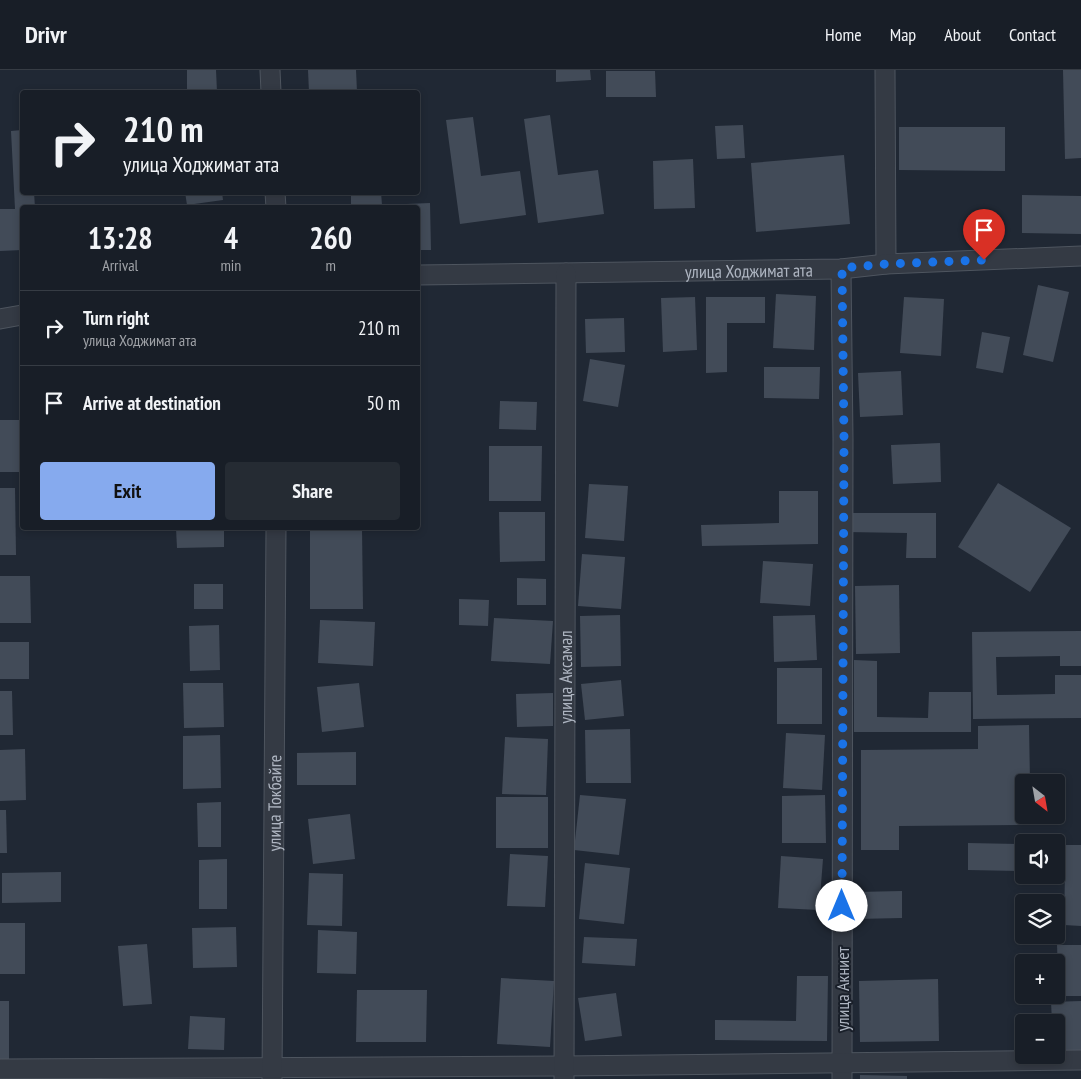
<!DOCTYPE html>
<html lang="en">
<head>
<meta charset="utf-8">
<style>
	:root { --surface:#181e27; --page:#252b33; --text:#f1f3f6; --muted:#9fa2a7; --line:#363c44; --accent:#86aaee }
	body { margin:0; font-family:"PT Sans Narrow",sans-serif; background:var(--page); color:var(--text); height:100vh; display:flex; flex-direction:column; font-size:19px; white-space:nowrap }
	* { box-sizing:border-box; margin:0 }
	p { font-size:16px; color:var(--muted) }
	.icon { flex:none; width:28px; height:28px; fill:none; stroke:currentColor; stroke-width:2; stroke-linecap:round; stroke-linejoin:round }
	.map { position:relative; flex:1; overflow:hidden }
	.sheet { position:absolute; left:20px; top:135px; width:400px; height:325px; display:flex; flex-direction:column; background:var(--surface); border-radius:5px; box-shadow:0 2px 8px #0003,0 0 0 1px var(--line) }
	.sheet>* { flex:none }
	.top-card { position:absolute; left:20px; top:20px; width:400px; height:105px; border-radius:5px; box-shadow:0 2px 8px #0003,0 0 0 1px var(--line); background:#181e27; color:var(--text); overflow:hidden }
	.needle { width:32px; rotate:149deg }
	.controls { position:absolute; left:1015px; top:704px; display:grid; gap:10px }
	.controls a { display:grid; place-items:center; width:50px; height:50px; border-radius:5px; background:var(--surface); box-shadow:0 2px 8px #0003,0 0 0 1px var(--line); font-size:25px }
	.pin { position:absolute; display:grid; place-items:center; width:42px; height:42px; color:#fff; margin:-51px -21px; border-radius:50% 50% 50% 0; rotate:-45deg; box-shadow:0 0 5px #0007 }
	.pin .icon { rotate:45deg }
	.me { position:absolute; width:55px; margin:-28px; rotate:0deg; stroke-linejoin:round; filter:drop-shadow(0 0 4px #0008) }
	.turn { display:flex; align-items:center; gap:18px; height:105px; padding:0 20px; font-size:22px }
	.turn .icon { width:65px; height:65px; stroke-width:2.5 }
	.turn b { display:block; font-size:35px; line-height:42px }
	.eta { display:flex; justify-content:space-evenly; align-items:center; height:85px; text-align:center }
	.eta b { font-size:30px; font-weight:600; line-height:35px }
	.cta { display:flex; gap:10px; margin-top:auto; padding:10px 20px }
	.cta a { flex:1; height:58px; border-radius:5px; background:var(--accent); color:#111; font-size:20px; font-weight:600; line-height:58px; text-align:center }
	.cta a+a { background:var(--page); color:var(--text) }
	ul { padding:0; list-style:none }
	li { display:flex; align-items:center; gap:15px; height:75px; padding:0 20px; border-top:1px solid var(--line) }
	li div { flex:1 }
	li b { display:block; font-size:19px }
	li em { font-style:normal }
	header { display:flex; align-items:center; gap:30px; box-sizing:border-box; height:70px; padding:0 25px; background:var(--surface); border-bottom:1px solid var(--line) }
	header strong { font-size:24px }
	nav { display:flex; gap:28px; margin-inline-start:auto; font-size:18px }
	.map>svg:first-child { display:block }
	.building { fill:#424b58 }
	.lines { fill:none; stroke-linecap:round; stroke-linejoin:round }
	.street-casing { stroke:#4e555f; stroke-width:21 }
	.street { stroke:#343a44; stroke-width:19 }
	.route { stroke:#1a73e8; stroke-width:9; stroke-dasharray:0 16.2 }
	.labels { text-anchor:middle; dominant-baseline:central; stroke-width:4; stroke-linejoin:round; paint-order:stroke }
	.street-label { font-size:18px; fill:#aeb5c1; stroke:#191f29 }
</style>
</head>
<body>
<header>
<strong>Drivr</strong>
<nav><a>Home</a><a>Map</a><a>About</a><a>Contact</a></nav>
</header>
<div class="map">
<svg width="1081" height="1009" viewBox="0 0 1081 1009">
	<rect width="100%" height="100%" fill="#202834"/>
	<g class="building">
		<polygon points="187,0 216,0 217,22 187,22"/>
		<polygon points="308,0 356,0 357,22 309,22"/>
		<polygon points="556,0 590,0 591,10 556,12"/>
		<polygon points="1063,0 1081,0 1081,88 1065,89"/>
		<polygon points="606,1 655,1 656,27 606,27"/>
		<polygon points="550,45 558,105 598,100 604,144 538,153 524,49"/>
		<polygon points="473,47 481,106 520,101 526,145 460,154 446,50"/>
		<polygon points="743,55 745,88 717,89 715,56"/>
		<polygon points="899,57 1005,57 1005,101 899,100"/>
		<polygon points="22,60 22,122 34,122 35,138 22,138 22,180 0,181 0,139 15,139 11,61"/>
		<polygon points="844,85 850,154 756,162 751,93"/>
		<polygon points="693,89 695,138 654,139 653,91"/>
		<polygon points="185,122 222,122 223,130 187,135"/>
		<polygon points="351,122 381,122 382,135 430,133 431,180 418,180 418,138 351,138"/>
		<polygon points="1022,125 1081,126 1081,164 1022,163"/>
		<polygon points="1038,215 1069,222 1053,292 1023,285"/>
		<polygon points="776,224 816,226 814,280 773,278"/>
		<polygon points="695,227 697,280 663,282 661,228"/>
		<polygon points="706,227 765,227 765,253 727,253 727,302 706,303"/>
		<polygon points="904,227 944,229 941,286 900,283"/>
		<polygon points="624,248 625,282 586,283 585,249"/>
		<polygon points="982,262 1010,267 1003,303 976,298"/>
		<polygon points="590,289 625,295 618,337 583,331"/>
		<polygon points="764,297 820,297 819,329 764,328"/>
		<polygon points="901,301 903,345 860,347 858,303"/>
		<polygon points="500,331 537,332 536,360 499,359"/>
		<rect x="0" y="350" width="22" height="52"/>
		<polygon points="940,373 941,412 893,414 891,375"/>
		<polygon points="489,376 542,376 541,431 489,431"/>
		<polygon points="998,413 1071,458 1030,522 958,477"/>
		<polygon points="589,414 628,416 624,471 585,468"/>
		<polygon points="0,418 15,418 16,485 0,485"/>
		<polygon points="779,421 818,421 818,474 702,476 701,455 779,453"/>
		<polygon points="499,442 545,442 545,491 500,492"/>
		<polygon points="847,443 936,443 936,488 906,488 907,463 846,462"/>
		<polygon points="176,458 224,458 224,477 177,478"/>
		<polygon points="310,458 362,458 363,539 310,539"/>
		<polygon points="582,484 625,487 621,539 578,536"/>
		<polygon points="763,491 813,494 810,536 760,533"/>
		<polygon points="0,506 30,506 31,553 0,553"/>
		<polygon points="517,508 546,509 546,535 517,535"/>
		<rect x="194" y="514" width="29" height="25"/>
		<polygon points="899,515 900,583 856,584 855,516"/>
		<polygon points="459,529 489,530 488,556 459,555"/>
		<polygon points="620,545 621,596 581,597 580,546"/>
		<polygon points="815,545 817,590 774,592 773,546"/>
		<polygon points="494,548 553,551 550,594 491,591"/>
		<polygon points="320,550 375,552 373,596 318,593"/>
		<polygon points="219,555 220,600 190,601 189,556"/>
		<polygon points="1081,561 1081,596 1060,596 1060,586 996,587 997,625 1055,624 1055,605 1081,605 1081,648 973,649 972,562"/>
		<rect x="0" y="572" width="29" height="37"/>
		<polygon points="854,590 877,591 877,647 928,648 929,622 971,622 971,662 854,662"/>
		<rect x="777" y="598" width="45" height="56"/>
		<polygon points="621,610 624,646 585,650 581,614"/>
		<polygon points="183,613 223,613 224,657 184,658"/>
		<polygon points="359,613 364,657 322,662 317,617"/>
		<polygon points="0,621 12,621 13,665 0,665"/>
		<polygon points="553,623 553,656 517,657 516,624"/>
		<polygon points="1029,655 1030,712 1024,712 1024,745 1030,745 1030,755 899,756 899,780 861,780 861,680 978,679 978,656"/>
		<polygon points="630,659 631,713 586,713 585,660"/>
		<polygon points="786,663 825,665 822,720 783,718"/>
		<polygon points="220,665 221,718 183,719 183,666"/>
		<polygon points="505,667 548,669 546,725 502,724"/>
		<polygon points="25,679 26,730 0,731 0,680"/>
		<polygon points="356,682 356,715 297,715 297,683"/>
		<polygon points="580,725 626,729 619,785 574,780"/>
		<polygon points="825,725 826,773 782,773 782,726"/>
		<rect x="496" y="727" width="52" height="51"/>
		<polygon points="221,732 221,777 198,777 197,733"/>
		<polygon points="0,740 6,740 7,783 0,783"/>
		<polygon points="350,744 355,789 313,794 308,749"/>
		<polygon points="968,773 1024,774 1024,801 968,800"/>
		<polygon points="1056,775 1081,775 1081,856 1064,855 1065,802 1056,802"/>
		<polygon points="510,784 548,786 545,837 507,836"/>
		<polygon points="781,786 823,789 819,840 778,838"/>
		<polygon points="227,789 227,839 199,839 199,790"/>
		<polygon points="585,793 630,798 624,854 579,849"/>
		<polygon points="61,802 61,832 2,833 2,803"/>
		<polygon points="309,803 343,804 342,856 307,855"/>
		<polygon points="902,821 902,848 856,849 856,822"/>
		<rect x="0" y="853" width="25" height="51"/>
		<polygon points="236,857 237,897 193,898 192,858"/>
		<polygon points="318,860 357,862 356,904 317,903"/>
		<polygon points="584,867 637,869 635,896 582,893"/>
		<polygon points="147,874 152,934 123,936 118,876"/>
		<polygon points="1057,875 1081,875 1081,926 1059,926"/>
		<polygon points="797,906 828,906 827,971 715,970 715,950 796,951"/>
		<polygon points="501,908 554,911 550,977 497,974"/>
		<polygon points="938,909 939,971 860,972 859,911"/>
		<polygon points="357,920 427,920 426,972 356,972"/>
		<polygon points="616,923 622,966 585,971 578,928"/>
		<rect x="0" y="931" width="9" height="59"/>
		<polygon points="1081,931 1081,982 1056,983 1056,952 1052,952 1051,932"/>
		<polygon points="190,946 225,948 224,980 188,979"/>
		<polygon points="860,1005 907,1006 907,1009 860,1009"/>
	</g>
	<g class="lines">
		<defs>
			<g id="street">
				<polyline points="270,0 271,22"/>
				<polyline points="885,0 886,194"/>
				<polyline points="275,122 276,138"/>
				<polyline points="841,199 843,369 842,1009"/>
				<path id="s1" d="M 418,205 L 841,199 L 886,194 L 1081,186"/>
				<polyline points="0,249 22,245"/>
				<polyline points="0,999 564,996 1081,990"/>
				<path id="s2" d="M 272,1009 L 276,458"/>
				<path id="s3" d="M 564,1009 L 566,203"/>
			</g>
		</defs>
		<use href="#street" class="street-casing"/>
		<use href="#street" class="street"/>
	</g>
	<g class="lines">
		<polyline class="route" points="842,836 844,369 842,198 886,194 984,190"/>
	</g>
	<g class="labels">
		<g class="street-label">
			<text stroke="none"><textPath href="#s1" startOffset="331">улица Ходжимат ата</textPath></text>
			<text stroke="none"><textPath href="#s3" startOffset="402">улица Аксамал</textPath></text>
			<text stroke="none"><textPath href="#s2" startOffset="276">улица Токбайге</textPath></text>
			<text transform="translate(842 919) rotate(-90)">улица Акниет</text>
		</g>
	</g>
</svg>
<div class="controls">
<a><svg class="needle" viewBox="-14 -14 28 28"><path d="M0-13l5 13h-10z" fill="#e53935"/><path d="M0 13l5-13h-10z" fill="#9fa2a7"/></svg></a>
<a><svg class="icon" aria-label="sound" viewBox="0 0 24 24"><path d="M4 9h4l5-4v14l-5-4H4zM17 9q2 3 0 6"/></svg></a>
<a><svg class="icon" aria-label="layers" viewBox="0 0 24 24"><path d="M12 4l9 5-9 5-9-5zM3 14l9 5 9-5"/></svg></a>
<a>+</a>
<a>−</a>
</div>
<div class="pin" style="left:984px;top:190px;background:#d93025"><svg class="icon" aria-label="arrive" viewBox="0 0 24 24"><path d="M6 21V4h12l-3 4 3 4H6"/></svg></div>
<svg class="me" style="left:842px;top:836px" viewBox="-20 -20 40 40"><circle r="19" fill="#fff"/><path d="M0-13L10 11 0 6-10 11z" fill="#1a73e8"/></svg>
<div class="top-card">
<div class="turn"><svg class="icon" aria-label="right" viewBox="0 0 24 24"><path d="M7 20v-9h11M14 6l5 5-5 5"/></svg><div><b>210 m</b>улица Ходжимат ата</div></div>
</div>
<section class="sheet">
<div class="eta">
<div><b>13:28</b><p>Arrival</p></div>
<div><b>4</b><p>min</p></div>
<div><b>260</b><p>m</p></div>
</div>
<ul>
<li><svg class="icon" aria-label="right" viewBox="0 0 24 24"><path d="M7 20v-9h11M14 6l5 5-5 5"/></svg><div><b>Turn right</b><p>улица Ходжимат ата</p></div><em>210 m</em></li>
<li><svg class="icon" aria-label="arrive" viewBox="0 0 24 24"><path d="M6 21V4h12l-3 4 3 4H6"/></svg><div><b>Arrive at destination</b></div><em>50 m</em></li>
</ul>
<div class="cta"><a>Exit</a><a>Share</a></div>
</section>
</div>
</body>
</html>
